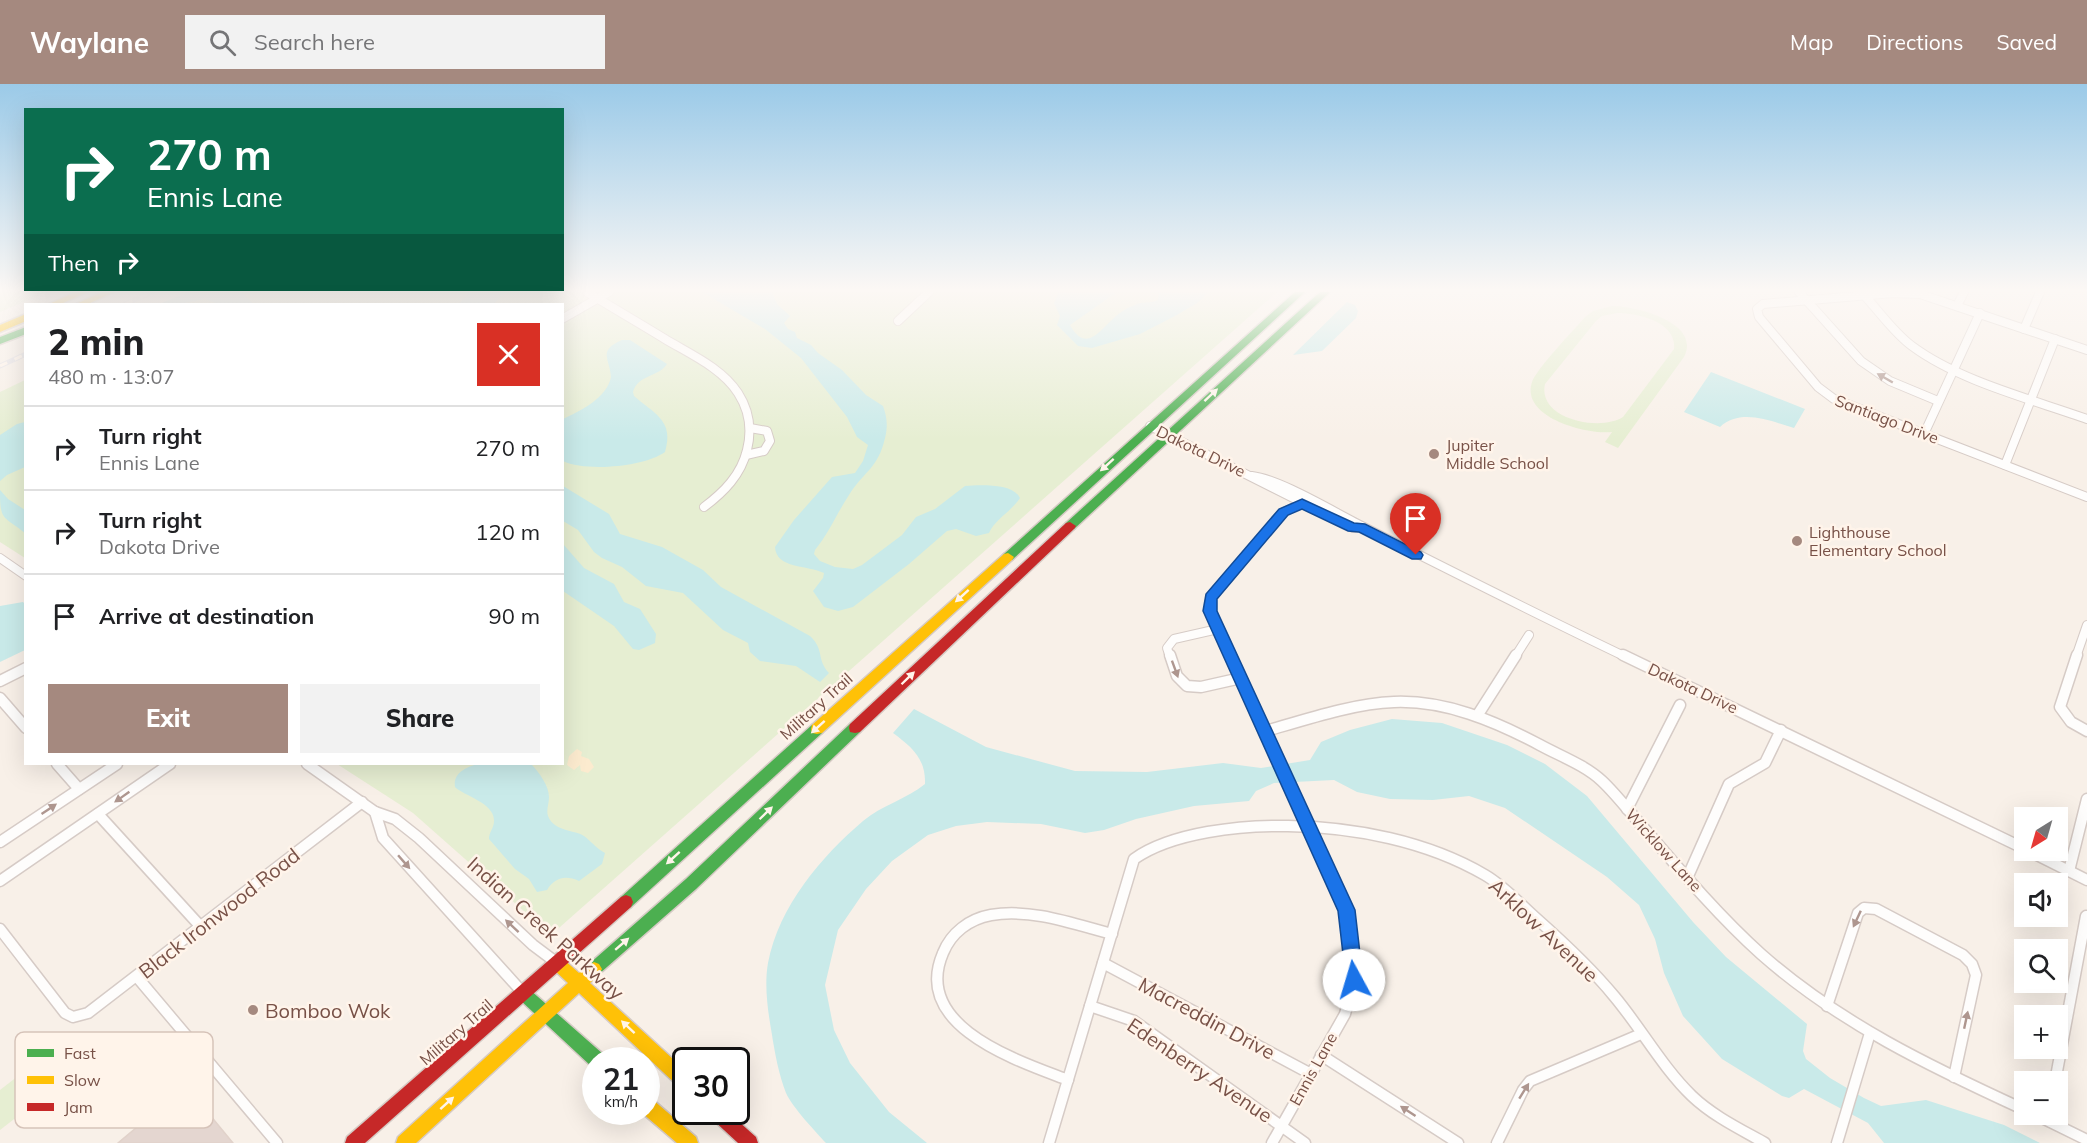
<!DOCTYPE html>
<html lang="en">
<head>
<meta charset="utf-8">
<style>
	:root { --surface:#fff; --page:#f2f2f2; --text:#202124; --muted:#757577; --line:#e0e0e0; --accent:#a5897f }
	body { margin:0; font-family:Mulish,sans-serif; background:var(--page); color:var(--text); height:100vh; display:flex; flex-direction:column; font-size:22px; white-space:nowrap }
	* { box-sizing:border-box; margin:0 }
	p { font-size:20px; color:var(--muted) }
	.icon { flex:none; width:33px; height:33px; fill:none; stroke:currentColor; stroke-width:2; stroke-linecap:round; stroke-linejoin:round }
	.map { position:relative; flex:1; overflow:hidden }
	.side { position:absolute; left:24px; top:219px; width:540px; height:462px; display:flex; flex-direction:column; background:var(--surface); border-radius:0px; box-shadow:0 6px 24px #0002 }
	.side>* { flex:none }
	.banner { position:absolute; left:24px; top:24px; width:540px; height:183px; border-radius:0px; box-shadow:0 6px 24px #0002; background:#0b6e4f; color:#fff; overflow:hidden }
	.needle { width:39px; rotate:217deg }
	.fabs { position:absolute; left:2014px; top:723px; display:grid; gap:12px }
	.fabs a { display:grid; place-items:center; width:54px; height:54px; border-radius:0px; background:var(--surface); box-shadow:0 6px 24px #0002; font-size:30px }
	.speed { position:absolute; left:582px; top:963px; display:flex; gap:12px; font-size:30px; font-weight:700; text-align:center }
	.speed>* { display:grid; place-content:center; width:78px; height:78px; border-radius:50%; background:var(--surface); box-shadow:0 6px 24px #0002; line-height:1 }
	.speed small { font-size:15px; font-weight:400 }
	.speed .limit { border:3px solid #111; border-radius:9px; background:#fff; color:#111 }
	.pin { position:absolute; display:grid; place-items:center; width:51px; height:51px; color:#fff; margin:-62px -26px; border-radius:50% 50% 50% 0; rotate:-45deg; box-shadow:0 0 6px #0007 }
	.pin .icon { rotate:45deg }
	.me { position:absolute; width:66px; margin:-33px; rotate:354deg; stroke-linejoin:round; filter:drop-shadow(0 0 4px #0008) }
	.turn { display:flex; align-items:center; gap:21px; height:126px; padding:0 24px; font-size:27px }
	.turn .icon { width:78px; height:78px; stroke-width:2.5 }
	.turn b { display:block; font-size:42px; line-height:51px }
	.then { display:flex; align-items:center; height:57px; padding:0 24px; background:#0003; gap:12px; font-size:22px }
	.round { display:grid; place-items:center; flex:none; width:63px; height:63px; border-radius:0px; background:var(--page) }
	.summary { display:flex; align-items:center; justify-content:space-between; height:102px; padding:0 24px }
	h1 { font-size:36px; font-weight:800; line-height:45px }
	.button { display:flex; gap:12px; margin-top:auto; padding:12px 24px }
	.button a { flex:1; height:69px; border-radius:0px; background:var(--accent); color:#fff; font-size:24px; font-weight:800; line-height:69px; text-align:center }
	.button a+a { background:var(--page); color:var(--text) }
	ul { padding:0; list-style:none }
	li { display:flex; align-items:center; gap:18px; height:84px; padding:0 24px; border-top:2px solid var(--line) }
	li div { flex:1 }
	li b { display:block; font-size:22px }
	li em { font-style:normal }
	header { display:flex; align-items:center; gap:36px; box-sizing:border-box; height:84px; padding:0 30px; background:var(--accent); color:#fff }
	header strong { font-size:28px }
	nav { display:flex; gap:33px; margin-inline-start:auto; font-size:21px }
	.search { width:420px; height:54px; background:var(--page); display:flex; align-items:center; gap:15px; box-sizing:border-box; padding:0 21px; border-radius:0px; color:var(--muted); font-size:22px }
	.map>svg:first-child { display:block }
	.green { fill:#e6eed2; fill-rule:evenodd }
	.sand { fill:#fcebcf }
	.water { fill:#c9eae9 }
	.building { fill:#e4d6d0; stroke:#e1d2ca; stroke-width:1.5 }
	.lines { fill:none; stroke-linecap:round; stroke-linejoin:round }
	.street-far1-casing { stroke:#d6cbc6; stroke-width:10 }
	.street-casing { stroke:#d6cbc6; stroke-width:13 }
	.fast-casing { stroke:#d6cbc5; stroke-width:3 }
	.slow-casing { stroke:#d6cbc5; stroke-width:3 }
	.jam-casing { stroke:#d6cbc5; stroke-width:3 }
	.street-far1 { stroke:#fefdfc; stroke-width:8 }
	.street { stroke:#fefdfc; stroke-width:10 }
	.fast { fill:#4caf50; fill-rule:evenodd }
	.slow { fill:#ffc107; fill-rule:evenodd }
	.jam { fill:#c62828; fill-rule:evenodd }
	.rail-casing { stroke:#e4e1e5; stroke-width:5 }
	.rail { stroke:#fff4ea; stroke-width:3; stroke-dasharray:8; stroke-linecap:butt }
	.oneway { fill:#ae968f }
	.oneway2 { fill:#fff4ea }
	.route { fill:#1a73e8; stroke:#114b97; stroke-width:1.5 }
	.poi-dot { fill:#a5897f; stroke:#fff4ea; stroke-width:2 }
	.labels { text-anchor:middle; dominant-baseline:central; stroke-width:5; stroke-linejoin:round; paint-order:stroke }
	.street-label { font-size:16px; fill:#785147; stroke:#fff4ea }
	.poi-label { font-size:16px; fill:#785147; stroke:#fff4ea; text-anchor:start }
	.near-street-label { font-size:20px; fill:#785147; stroke:#fff4ea }
	.near-poi-label { font-size:20px; fill:#785147; stroke:#fff4ea; text-anchor:start }
	.key { fill:#fff4ea; stroke:#d6c3b9; stroke-width:1.5 }
	.key-label { font-size:16px; fill:#785147 }
</style>
</head>
<body>
<header>
<strong>Waylane</strong>
<div class="search"><svg class="icon" aria-label="search" viewBox="0 0 24 24"><circle cx="10" cy="10" r="6"/><path d="M15 15l6 6"/></svg>Search here</div>
<nav><a>Map</a><a>Directions</a><a>Saved</a></nav>
</header>
<div class="map">
<svg width="2087" height="1059" viewBox="0 0 2087 1059">
	<rect width="100%" height="100%" fill="#f8f0e8"/>
	<g class="green">
		<polygon points="0,208 47,208 0,228"/>
		<polygon points="212,208 1277,208 551,851 413,729 337,680 562,680 562,220 184,220"/>
		<path d="M 1612,222 C 1635,222 1702,238 1684,273 L 1618,364 L 1605,358 L 1612,348 C 1588,351 1520,334 1532,298 C 1537,284 1574,246 1585,233 L 1593,227 ZM 1617,229 C 1638,229 1677,238 1674,265 L 1623,333 C 1600,348 1537,335 1545,300 L 1596,237 L 1602,232 Z"/>
		<polygon points="25,296 25,474 0,458 0,308"/>
		<polygon points="31,982 49,1008 0,1046 0,1006"/>
	</g>
	<polygon class="sand" points="577,665 582,668 581,672 589,675 594,683 588,689 581,687 580,681 574,686 567,681 569,672"/>
	<g class="water">
		<polygon points="188,208 242,208 253,220 218,220 205,215 180,220 159,220"/>
		<polygon points="469,208 504,208 494,220 459,220"/>
		<path d="M 702,208 L 772,208 L 777,220 L 790,232 L 784,239 L 788,245 L 795,248 L 797,254 L 811,261 L 818,269 L 842,286 L 866,311 L 883,322 C 887,333 888,342 885,354 C 878,385 864,387 849,411 C 837,429 829,449 815,466 L 814,470 L 820,477 L 835,483 L 853,485 L 862,481 L 902,451 L 916,433 L 935,425 L 965,402 C 980,401 1013,399 1020,414 C 1011,428 996,434 989,449 L 976,452 L 956,445 L 947,447 L 909,480 L 853,523 L 838,527 L 824,523 L 813,507 L 823,494 L 824,489 C 808,481 776,485 775,463 L 794,436 L 832,393 L 855,389 L 863,377 L 868,361 L 857,353 L 847,333 L 801,274 L 765,245 Z"/>
		<path d="M 1059,208 L 1117,208 L 1070,241 C 1086,270 1100,246 1114,234 C 1119,229 1128,223 1135,221 C 1142,217 1150,220 1158,216 L 1159,211 L 1157,208 L 1209,208 L 1197,219 L 1175,232 L 1140,250 L 1092,264 L 1078,262 L 1057,241 L 1060,232 L 1054,219 Z"/>
		<polygon points="1347,218 1355,221 1358,227 1356,234 1322,267 1293,271"/>
		<path d="M 622,256 L 630,256 L 667,280 C 659,293 637,291 633,308 L 634,312 C 653,329 675,336 665,368 C 644,383 586,388 563,377 L 563,335 C 580,327 607,314 611,293 C 610,274 597,267 622,256 Z"/>
		<path d="M 1711,288 L 1805,325 L 1794,344 C 1770,337 1741,324 1720,343 L 1684,328 Z"/>
		<polygon points="25,338 25,383 7,391 0,397 0,351 17,340"/>
		<path d="M 563,402 L 609,430 L 620,450 L 662,463 L 703,486 L 721,503 L 810,552 C 825,566 816,575 829,589 L 820,598 L 796,582 L 760,577 L 750,568 L 748,559 L 723,546 L 683,509 L 646,502 L 622,483 L 602,474 L 594,468 L 578,446 L 563,437 Z"/>
		<path d="M 0,406 L 8,415 L 25,426 L 25,449 C 3,431 0,438 0,406 Z"/>
		<polygon points="563,460 584,484 614,500 624,518 640,525 656,550 655,559 639,566 633,565 614,542 563,507"/>
		<polygon points="23,518 25,520 25,566 0,578 0,522"/>
		<path d="M 914,625 L 986,663 L 1075,687 L 1147,688 L 1223,679 L 1261,684 L 1310,676 L 1321,658 L 1350,646 L 1392,635 L 1442,639 L 1507,661 L 1545,680 L 1587,712 L 1693,838 L 1726,873 L 1807,940 L 1803,967 L 1806,975 L 1830,994 L 1864,1014 L 1881,1022 L 1926,1016 L 2004,1041 L 2040,1059 L 1884,1059 L 1868,1039 L 1804,1005 L 1789,1014 L 1782,1012 L 1722,975 L 1683,932 L 1664,889 L 1655,855 L 1639,821 L 1607,793 L 1505,724 L 1469,712 L 1433,716 L 1390,715 L 1357,708 L 1334,696 L 1274,699 L 1256,707 L 1249,717 L 1194,722 L 1136,735 L 1104,746 L 1085,749 L 1041,740 L 987,738 L 956,742 L 928,751 L 892,777 L 866,805 L 838,846 L 825,901 L 834,946 L 850,979 L 889,1028 L 927,1059 L 826,1059 C 815,1047 793,1024 786,1009 C 779,991 775,970 772,951 C 768,928 764,902 768,879 C 779,822 821,773 863,737 C 882,721 907,715 925,700 C 926,675 912,663 893,649 Z"/>
		<path d="M 477,680 L 531,680 C 539,688 549,702 549,713 C 549,720 546,726 548,732 C 554,748 576,746 584,752 C 592,758 597,765 605,769 L 602,780 L 579,797 C 566,791 555,793 547,806 L 537,808 L 529,795 L 515,785 L 489,755 C 489,748 494,744 494,737 C 495,719 464,712 455,703 C 453,689 465,684 477,680 Z"/>
	</g>
	<polygon class="building" points="186,1002 233,1059 118,1059"/>
	<g class="lines">
		<defs>
			<g id="street-far1">
				<path d="M 587,208 C 613,224 639,239 665,255 C 690,270 722,284 738,309 C 749,326 752,346 747,366 C 741,391 724,408 704,423"/>
				<polyline points="1799,208 1861,277 1890,297 1938,317"/>
				<path d="M 1864,211 C 1879,227 1894,249 1912,262 C 1959,297 2031,315 2087,335"/>
				<polyline points="1957,222 1964,208"/>
				<polyline points="562,235 609,208"/>
				<polyline points="898,237 929,208"/>
				<polyline points="2024,245 2040,208"/>
				<polyline points="2087,266 1920,210 1893,209 1763,220 1757,225 1759,233 1818,303 1834,315 2087,413"/>
				<polyline points="1150,342 1353,444 1361,444"/>
				<polyline points="1924,350 1980,229"/>
				<polyline points="746,371 764,367 770,357 767,347 750,344"/>
				<polyline points="2005,381 2055,255"/>
				<path d="M 1252,392 C 1280,395 1337,430 1364,443 C 1451,487 1538,531 1626,573"/>
				<polyline points="0,474 26,492"/>
				<polyline points="1170,573 1167,564 1174,555 1218,545"/>
				<polyline points="1231,573 1210,527 1210,514 1284,428 1302,419"/>
				<polyline points="1515,573 1529,551"/>
				<polyline points="2076,573 2087,541"/>
			</g>
			<g id="street">
				<polyline points="1170,571 1177,592 1187,602 1201,603 1241,594"/>
				<polyline points="1230,571 1347,827 1354,896 1345,930 1272,1059"/>
				<polyline points="1623,571 2025,765"/>
				<polyline points="2077,571 2060,623 2071,638 2087,647"/>
				<polyline points="0,597 26,584"/>
				<polyline points="0,614 26,644"/>
				<polyline points="1477,632 1516,571"/>
				<path d="M 1266,647 C 1304,636 1355,619 1394,618 C 1445,616 1495,637 1540,661 C 1560,672 1585,681 1602,697 C 1619,713 1634,734 1650,751 C 1685,792 1721,834 1761,870 C 1839,939 1931,983 2025,1026"/>
				<polyline points="57,680 79,705"/>
				<polyline points="307,680 375,728 395,735 419,754 533,861 557,879"/>
				<polyline points="1627,725 1680,621"/>
				<polyline points="375,728 383,754 524,910"/>
				<polyline points="98,730 201,843"/>
				<polyline points="0,758 117,680"/>
				<polyline points="2027,766 2087,796"/>
				<polyline points="2069,787 2087,715"/>
				<polyline points="1688,792 1729,700 1765,679 1781,646"/>
				<polyline points="0,797 170,680"/>
				<polyline points="0,845 65,929 73,933 88,929 362,718"/>
				<polyline points="1103,879 1311,990"/>
				<polyline points="137,893 277,1059"/>
				<polyline points="1090,922 1134,937 1305,1059"/>
				<polyline points="1827,922 1858,829 1864,824 1876,825 1963,871 1972,880 1976,891 1954,993"/>
				<polyline points="1321,971 1458,1059"/>
				<path d="M 1068,996 C 1019,977 911,943 943,869 C 951,849 969,835 991,831 C 1031,824 1074,840 1112,850"/>
				<polyline points="2055,998 2086,832"/>
				<polyline points="2034,1030 2087,1056"/>
				<path d="M 1049,1059 L 1134,775 C 1172,748 1242,741 1288,742 C 1354,743 1427,757 1485,791 C 1504,802 1520,820 1537,835 C 1564,859 1591,884 1614,912 C 1641,944 1662,983 1692,1012 C 1713,1032 1740,1045 1765,1059"/>
				<polyline points="1497,1059 1523,1006 1530,997 1641,950"/>
				<polyline points="1837,1059 1870,949"/>
			</g>
			<g id="fast">
				<polygon points="1295,208 1305,208 1012,476 1004,476 1002,473 1004,470"/>
				<polygon points="1320,208 1330,208 1074,445 1066,445 1064,442 1066,439"/>
				<polygon points="26,243 26,250 0,260 0,253"/>
				<polygon points="855,639 860,640 861,644 860,648 696,805 599,890 594,892 589,890 586,885 589,880 686,795 850,640"/>
				<polygon points="817,640 822,641 823,645 822,649 631,823 626,825 621,823 619,818 621,813 812,641"/>
				<polygon points="524,902 529,905 603,970 605,976 596,976 596,983 591,982 519,915 516,910 519,905"/>
			</g>
			<g id="slow">
				<polygon points="75,208 87,208 61,220 49,220"/>
				<polygon points="102,208 114,208 88,220 76,220"/>
				<polygon points="26,230 26,237 0,248 0,241"/>
				<polygon points="1008,469 1014,473 1012,476 822,649 817,650 812,649 811,645 812,641 1004,470"/>
				<polygon points="557,872 562,874 579,889 594,878 599,880 602,885 599,890 590,899 686,987 686,1006 680,1004 579,909 416,1059 396,1059 398,1053 568,899 552,884 550,879 552,874"/>
				<polygon points="646,1013 652,1015 696,1053 698,1059 677,1059 641,1028 646,1028"/>
			</g>
			<g id="jam">
				<polygon points="1070,438 1076,442 1074,445 860,648 855,649 850,648 849,644 850,640 1066,439"/>
				<polygon points="626,811 631,813 633,818 631,823 365,1059 345,1059 347,1053 621,813"/>
				<polygon points="709,1028 728,1028 756,1053 758,1059 738,1059 711,1034"/>
			</g>
		</defs>
		<use href="#street-far1" class="street-far1-casing"/>
		<use href="#street" class="street-casing"/>
		<use href="#fast" class="fast-casing"/>
		<use href="#slow" class="slow-casing"/>
		<use href="#jam" class="jam-casing"/>
		<use href="#street-far1" class="street-far1"/>
		<use href="#street" class="street"/>
		<use href="#fast" class="fast"/>
		<use href="#slow" class="slow"/>
		<use href="#jam" class="jam"/>
		<defs>
			<g id="rail">
				<polyline points="125,220 153,208"/>
				<polyline points="0,282 26,270"/>
			</g>
		</defs>
		<use href="#rail" class="rail-casing"/>
		<use href="#rail" class="rail"/>
	</g>
	<defs><path id="oneway-solid" d="M-6-.8H1V-3.2L6.5 0L1 3.2V.8H-6Z" transform="scale(1.5)"/></defs>
	<g class="oneway">
		<use href="#oneway-solid" transform="translate(1885 294) rotate(-150)"/>
		<use href="#oneway-solid" transform="translate(1175 585) rotate(70)"/>
		<use href="#oneway-solid" transform="translate(122 713) rotate(145)"/>
		<use href="#oneway-solid" transform="translate(49 725) rotate(-34)"/>
		<use href="#oneway-solid" transform="translate(404 778) rotate(49)"/>
		<use href="#oneway-solid" transform="translate(1857 835) rotate(115)"/>
		<use href="#oneway-solid" transform="translate(512 842) rotate(-137)"/>
		<use href="#oneway-solid" transform="translate(1966 936) rotate(-78)"/>
		<use href="#oneway-solid" transform="translate(1524 1007) rotate(-58)"/>
		<use href="#oneway-solid" transform="translate(1408 1027) rotate(-147)"/>
	</g>
	<g class="oneway2">
		<use href="#oneway-solid" transform="translate(1211 311) rotate(-43)"/>
		<use href="#oneway-solid" transform="translate(1107 381) rotate(138)"/>
		<use href="#oneway-solid" transform="translate(962 512) rotate(138)"/>
		<use href="#oneway-solid" transform="translate(908 594) rotate(-44)"/>
		<use href="#oneway-solid" transform="translate(818 643) rotate(138)"/>
		<use href="#oneway-solid" transform="translate(766 729) rotate(-44)"/>
		<use href="#oneway-solid" transform="translate(673 774) rotate(138)"/>
		<use href="#oneway-solid" transform="translate(622 860) rotate(-41)"/>
		<use href="#oneway-solid" transform="translate(628 943) rotate(-137)"/>
		<use href="#oneway-solid" transform="translate(447 1019) rotate(-42)"/>
	</g>
	<linearGradient id="sky" x2="0" y2="1"><stop stop-color="#9bcae8"/><stop offset="0.58" stop-color="#fcf8f5"/><stop offset="1" stop-color="#fcf8f5" stop-opacity="0"/></linearGradient>
	<rect width="2087" height="356" fill="url(#sky)"/>
	<polygon class="route" points="1302,415 1354,439 1365,440 1421,468 1423,471 1421,475 1412,475 1359,448 1348,447 1302,425 1288,431 1217,515 1217,527 1355,826 1363,896 1360,902 1354,905 1348,902 1346,896 1338,827 1203,527 1206,510 1279,425"/>
	<g class="poi-dot">
		<circle cx="1434" cy="370" r="6"/>
		<circle cx="1797" cy="457" r="6"/>
		<circle cx="253" cy="926" r="6"/>
	</g>
	<g class="labels">
		<g class="street-label">
			<text transform="translate(1887 335) rotate(21)">Santiago Drive</text>
			<text transform="translate(1201 367) rotate(26)">Dakota Drive</text>
			<text transform="translate(1693 604) rotate(25)">Dakota Drive</text>
			<text transform="translate(816 622) rotate(-42)">Military Trail</text>
			<text transform="translate(1664 766) rotate(48)">Wicklow Lane</text>
			<text transform="translate(456 948) rotate(-41)">Military Trail</text>
			<text transform="translate(1313 985) rotate(-61)">Ennis Lane</text>
		</g>
		<g class="poi-label">
			<text x="1446" y="361">Jupiter<tspan x="1446" dy="18">Middle School</tspan></text>
			<text x="1809" y="448">Lighthouse<tspan x="1809" dy="18">Elementary School</tspan></text>
		</g>
		<g class="near-street-label">
			<text transform="translate(219 829) rotate(-38)">Black Ironwood Road</text>
			<text transform="translate(546 844) rotate(42)">Indian Creek Parkway</text>
			<text transform="translate(1544 846) rotate(43)">Arklow Avenue</text>
			<text transform="translate(1207 934) rotate(28)">Macreddin Drive</text>
			<text transform="translate(1200 986) rotate(34)">Edenberry Avenue</text>
		</g>
		<g class="near-poi-label">
			<text x="265" y="926">Bomboo Wok</text>
		</g>
	</g>
	<rect x="15" y="948" width="198" height="96" rx="9" class="key"/>
	<rect x="27" y="965" width="27" height="8" fill="#4caf50"/>
	<rect x="27" y="992" width="27" height="8" fill="#ffc107"/>
	<rect x="27" y="1019" width="27" height="8" fill="#c62828"/>
	<g class="key-label">
		<text x="64" y="975">Fast</text>
		<text x="64" y="1002">Slow</text>
		<text x="64" y="1029">Jam</text>
	</g>
</svg>
<div class="fabs">
<a><svg class="needle" viewBox="-14 -14 28 28"><path d="M0-13l5 13h-10z" fill="#e53935"/><path d="M0 13l5-13h-10z" fill="#757577"/></svg></a>
<a><svg class="icon" aria-label="sound" viewBox="0 0 24 24"><path d="M4 9h4l5-4v14l-5-4H4zM17 9q2 3 0 6"/></svg></a>
<a><svg class="icon" aria-label="search" viewBox="0 0 24 24"><circle cx="10" cy="10" r="6"/><path d="M15 15l6 6"/></svg></a>
<a>+</a>
<a>−</a>
</div>
<div class="speed"><div>21<small>km/h</small></div><div class="limit">30</div></div>
<div class="pin" style="left:1416px;top:471px;background:#d93025"><svg class="icon" aria-label="arrive" viewBox="0 0 24 24"><path d="M6 21V4h12l-3 4 3 4H6"/></svg></div>
<svg class="me" style="left:1354px;top:896px" viewBox="-20 -20 40 40"><circle r="19" fill="#fff"/><path d="M0-13L10 11 0 6-10 11z" fill="#1a73e8"/></svg>
<div class="banner">
<div class="turn"><svg class="icon" aria-label="right" viewBox="0 0 24 24"><path d="M7 20v-9h11M14 6l5 5-5 5"/></svg><div><b>270 m</b>Ennis Lane</div></div>
<div class="then">Then<svg class="icon" aria-label="right" viewBox="0 0 24 24"><path d="M7 20v-9h11M14 6l5 5-5 5"/></svg></div>
</div>
<section class="side">
<div class="summary"><div><h1>2 min</h1><p>480 m · 13:07</p></div><a class="round" style="background:#d93025;color:#fff"><svg class="icon" aria-label="close" viewBox="0 0 24 24"><path d="M6 6l12 12M18 6L6 18"/></svg></a></div>
<ul>
<li><svg class="icon" aria-label="right" viewBox="0 0 24 24"><path d="M7 20v-9h11M14 6l5 5-5 5"/></svg><div><b>Turn right</b><p>Ennis Lane</p></div><em>270 m</em></li>
<li><svg class="icon" aria-label="right" viewBox="0 0 24 24"><path d="M7 20v-9h11M14 6l5 5-5 5"/></svg><div><b>Turn right</b><p>Dakota Drive</p></div><em>120 m</em></li>
<li><svg class="icon" aria-label="arrive" viewBox="0 0 24 24"><path d="M6 21V4h12l-3 4 3 4H6"/></svg><div><b>Arrive at destination</b></div><em>90 m</em></li>
</ul>
<div class="button"><a>Exit</a><a>Share</a></div>
</section>
</div>
</body>
</html>
